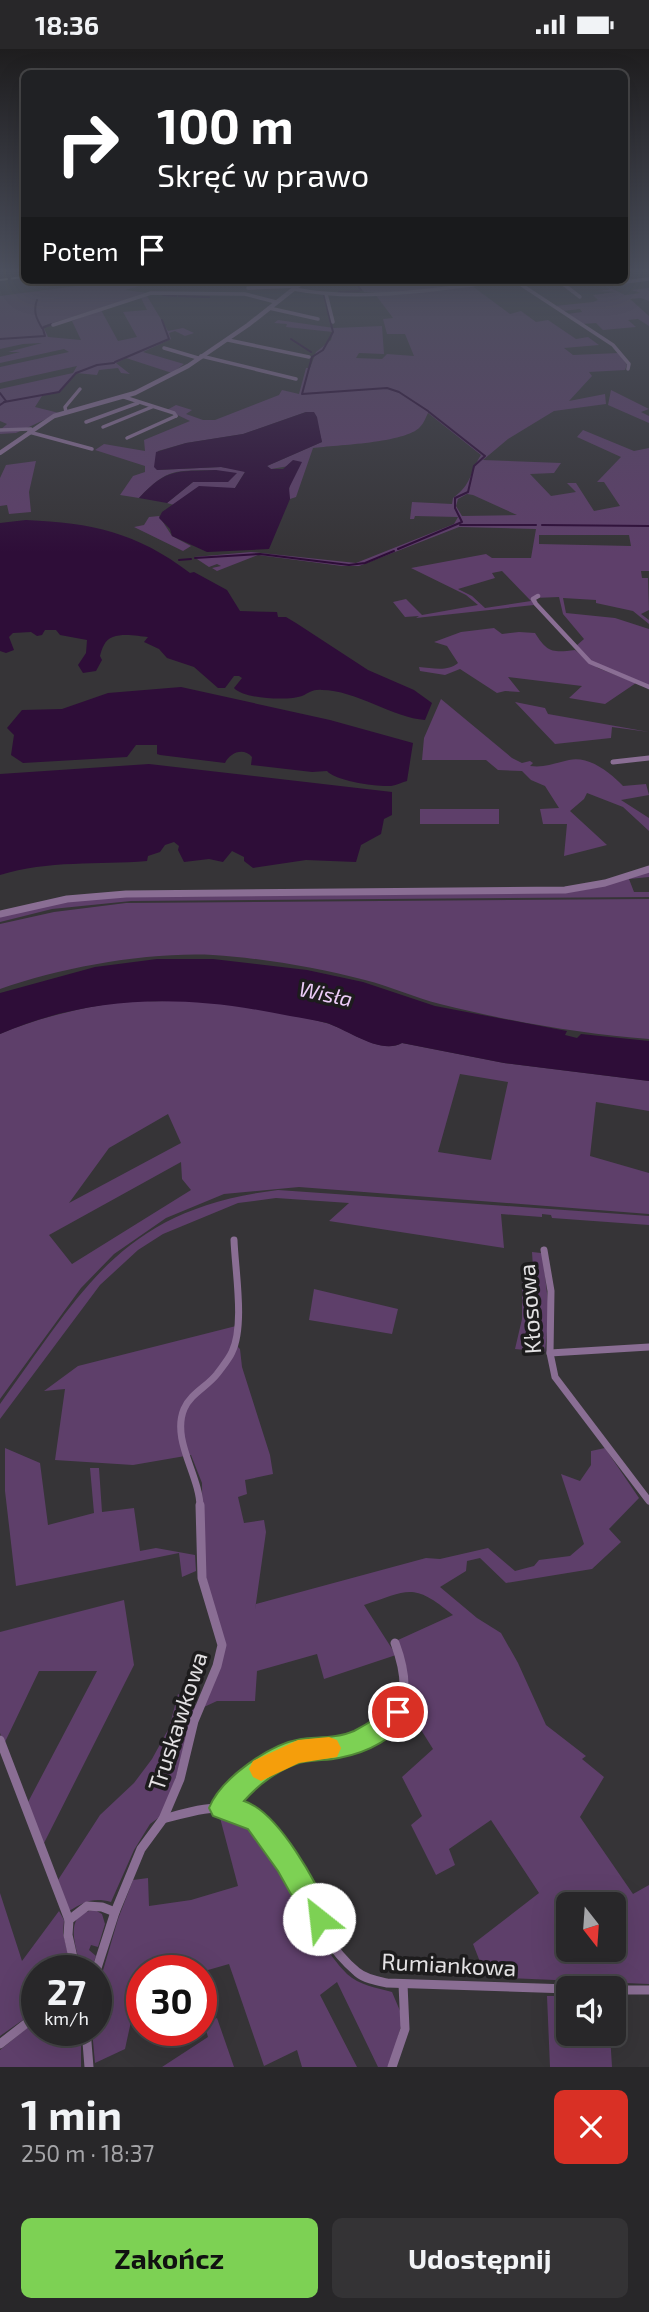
<!DOCTYPE html>
<html lang="pl">
<head>
<meta charset="utf-8">
<style>
	:root { --surface:#282729; --page:#343335; --text:#f1f3f6; --muted:#a5a5a8; --line:#444446; --accent:#7dd154 }
	body { margin:0; font-family:"Exo 2",sans-serif; background:var(--page); color:var(--text); height:100vh; display:flex; flex-direction:column; font-size:26px; white-space:nowrap }
	* { box-sizing:border-box; margin:0 }
	p { font-size:23px; color:var(--muted) }
	.icon { flex:none; width:38px; height:38px; fill:none; stroke:currentColor; stroke-width:2; stroke-linecap:round; stroke-linejoin:round }
	.map { position:relative; height:2018px; overflow:hidden }
	.details { display:flex; flex-direction:column; background:var(--surface); flex:1 }
	.details>* { flex:none }
	.hud { position:absolute; left:21px; top:21px; width:607px; height:214px; border-radius:10px; box-shadow:0 7px 28px #0002,0 0 0 2px var(--line); background:#202124; color:#fff; overflow:hidden }
	.needle { width:46px; rotate:163deg }
	.buttons { position:absolute; left:556px; top:1843px; display:grid; gap:14px }
	.buttons a { display:grid; place-items:center; width:70px; height:70px; border-radius:10px; background:var(--surface); box-shadow:0 7px 28px #0002,0 0 0 2px var(--line); font-size:35px }
	.speed { position:absolute; left:21px; top:1906px; display:flex; gap:14px; font-size:35px; font-weight:700; text-align:center }
	.speed>* { display:grid; place-content:center; width:91px; height:91px; border-radius:50%; background:var(--surface); box-shadow:0 7px 28px #0002,0 0 0 2px var(--line); line-height:1 }
	.speed small { font-size:18px; font-weight:400 }
	.speed .limit { border:10px solid #d22; background:#fff; color:#111 }
	.pin { position:absolute; display:grid; place-items:center; width:60px; height:60px; color:#fff; margin:-30px; border:4px solid #fff; border-radius:50%; box-shadow:0 2px 7px #0007 }
	.me { position:absolute; width:77px; margin:-38px; rotate:331deg; stroke-linejoin:round; filter:drop-shadow(0 0 5px #0008) }
	.turn { display:flex; align-items:center; gap:24px; height:147px; padding:0 21px; font-size:32px }
	.turn .icon { width:91px; height:91px; stroke-width:2.5 }
	.turn b { display:block; font-size:49px; line-height:60px }
	.then { display:flex; align-items:center; height:66px; padding:0 21px; background:#0003; gap:14px; font-size:26px }
	.round { display:grid; place-items:center; flex:none; width:74px; height:74px; border-radius:10px; background:var(--page) }
	.overview { display:flex; align-items:center; justify-content:space-between; height:119px; padding:0 21px }
	h1 { font-size:42px; font-weight:700; line-height:52px }
	.primary-button { display:flex; gap:14px; margin-top:auto; padding:14px 21px }
	.primary-button a { flex:1; height:80px; border-radius:10px; background:var(--accent); color:#111; font-size:28px; font-weight:700; line-height:80px; text-align:center }
	.primary-button a+a { background:var(--page); color:var(--text) }
	.status { display:flex; justify-content:space-between; align-items:center; height:49px; padding:0 35px; background:var(--surface); direction:ltr }
	.status svg { height:19px; fill:currentColor }
	.map>svg:first-child { display:block }
	.green { fill:#5e3f6a; fill-rule:evenodd }
	.water { fill:#2e0d38 }
	.lines { fill:none; stroke-linecap:round; stroke-linejoin:round }
	.stream { stroke:#2e0d38; stroke-width:2 }
	.minor-far4 { stroke:#8a6e94; stroke-width:3.5 }
	.minor-far3 { stroke:#8a6e94; stroke-width:4.5 }
	.minor-far2 { stroke:#8a6e94; stroke-width:5 }
	.minor-far1 { stroke:#8a6e94; stroke-width:7 }
	.minor { stroke:#8a6e94; stroke-width:9 }
	.tertiary-far1 { stroke:#8a6e94; stroke-width:4.5 }
	.tertiary { stroke:#8a6e94; stroke-width:7 }
	.rail { stroke:#aeacaf; stroke-width:2; stroke-dasharray:8 3.5; stroke-linecap:butt }
	.route { fill:#7dd154; stroke:#518837; stroke-width:2 }
	.slow { fill:#f59e0b }
	.labels { text-anchor:middle; dominant-baseline:central; stroke-width:7; stroke-linejoin:round; paint-order:stroke }
	.water-label { font-size:21px; font-style:italic; fill:#ecccf8; stroke:#1d1c1d }
	.near-street-label { font-size:23px; fill:#e3e1e3; stroke:#1d1c1d }
</style>
</head>
<body>
<div class="status"><b>18:36</b><svg viewBox="0 0 49 12"><path d="M0 12V9h3v3zM5 12V6h3v6zM10 12V3h3v9zM15 12V0h3v12zM26 1h20v11H26zM47 4h2v5h-2z"/></svg></div>
<div class="map">
<svg width="649" height="2018" viewBox="0 0 649 2018">
	<rect width="100%" height="100%" fill="#363437"/>
	<g class="green">
		<polygon points="123,231 160,231 125,241 148,244 43,277 48,288 81,291 72,272 101,261 118,292 137,288 123,263 147,261 141,249 147,247 168,282 183,279 194,284 185,287 175,282 169,284 171,290 143,303 184,315 172,324 126,309 116,314 130,325 121,324 118,319 99,321 97,326 76,324 61,342 42,347 35,358 59,364 16,384 0,385 0,381 7,375 0,372 0,340 73,324 77,317 0,334 0,318 69,303 64,300 0,314 0,308 20,303 8,303 42,294 23,295 0,300 0,247"/>
		<path d="M 345,231 L 464,231 L 510,265 L 521,262 L 536,273 L 548,271 L 576,290 L 588,288 L 599,296 L 564,299 L 573,306 L 619,304 L 627,316 L 625,321 L 589,323 L 592,327 L 569,352 L 605,345 L 606,355 L 554,362 L 508,390 L 483,411 L 561,414 L 554,424 L 530,425 L 551,447 L 576,443 L 567,434 L 576,434 L 594,462 L 620,457 L 604,433 L 597,433 L 621,408 L 577,388 L 583,381 L 634,402 L 649,399 L 649,522 L 641,522 L 642,529 L 648,529 L 649,561 L 641,565 L 649,571 L 649,575 L 633,562 L 596,554 L 596,551 L 563,549 L 566,564 L 615,569 L 649,580 L 649,636 L 592,613 L 576,597 L 584,590 L 563,565 L 559,548 L 535,549 L 534,556 L 416,569 L 419,567 L 405,568 L 393,553 L 406,550 L 422,566 L 478,556 L 466,546 L 411,519 L 486,505 L 492,509 L 531,509 L 536,480 L 459,478 L 359,517 L 342,517 L 258,506 L 217,522 L 212,519 L 221,517 L 217,515 L 209,518 L 194,508 L 251,503 L 356,514 L 454,475 L 458,468 L 415,467 L 414,470 L 410,470 L 412,453 L 452,455 L 453,449 C 473,434 468,426 481,406 L 428,364 C 426,368 424,374 420,378 C 406,394 336,396 313,399 L 296,448 L 290,450 C 286,437 295,435 289,417 L 271,420 L 267,417 L 322,393 L 317,373 L 306,363 L 243,385 L 186,394 L 158,402 L 157,421 L 221,418 L 242,421 L 245,423 L 235,439 L 211,439 L 174,456 L 167,454 L 193,433 L 228,433 L 216,421 C 176,422 168,418 139,449 L 120,446 L 133,427 L 145,423 L 145,417 L 95,401 L 104,395 L 145,402 L 144,391 L 190,372 L 167,361 L 176,356 L 192,361 L 186,365 L 203,371 L 215,371 L 279,346 L 282,341 L 299,345 L 306,319 L 310,319 L 316,303 L 331,291 L 333,283 L 286,278 L 287,275 L 274,274 L 278,271 L 334,279 L 382,277 L 384,305 L 359,304 L 356,309 L 382,310 L 387,305 L 414,307 L 405,285 L 387,285 L 383,270 L 393,269 L 375,245 L 381,244 L 364,243 L 358,236 L 350,236 ZM 467,445 L 473,446 L 517,466 L 462,467 L 456,457 L 458,450 ZM 539,486 L 629,486 L 631,497 L 539,495 ZM 502,522 L 531,552 L 485,559 L 472,547 L 458,540 L 495,529 L 492,524 Z"/>
		<polygon points="608,238 625,246 641,244 631,241 649,239 649,252 641,249 630,250 649,267 649,277 638,270 628,271 636,278 603,281 596,274 582,275 567,265 582,263 580,260 563,262 555,257 593,253 598,251 593,246 617,243 594,242 610,241"/>
		<polygon points="611,341 649,360 641,363 649,367 649,374 608,356"/>
		<polygon points="36,412 29,443 31,463 9,465 7,456 0,457 0,429 6,416"/>
		<polygon points="159,467 172,487 191,497 183,502 134,478 144,476 149,468"/>
		<path d="M 494,579 L 502,585 L 519,583 L 535,584 C 547,603 552,604 575,601 L 598,619 L 636,634 L 605,655 L 569,649 L 582,637 L 508,628 L 520,643 L 505,642 L 497,644 L 460,620 L 445,626 L 420,622 L 419,618 C 432,619 448,623 458,614 L 447,597 L 434,593 L 461,583 Z"/>
		<path d="M 441,650 L 512,709 L 522,714 L 530,712 L 533,714 L 530,717 C 545,719 555,714 569,711 C 588,706 611,724 623,737 L 646,735 L 649,746 L 621,751 L 649,769 L 649,782 L 623,758 L 587,744 L 584,750 L 570,762 L 607,796 L 564,807 L 567,775 L 543,775 L 540,760 L 559,759 L 545,737 L 531,731 L 522,722 L 498,721 L 486,711 L 422,711 L 424,689 Z"/>
		<polygon points="515,653 545,659 548,665 649,683 612,678 611,689 555,695"/>
		<rect x="420" y="760" width="79" height="15"/>
		<polygon points="649,823 649,828 629,830 634,843 649,843 649,848 131,852 52,860 0,873 0,868 65,852 105,848 565,844 599,838"/>
		<path d="M 649,850 L 649,990 C 580,985 508,972 440,955 C 415,949 390,937 365,931 C 318,919 262,909 213,906 C 147,903 63,918 0,940 L 0,875 L 54,863 L 126,854 Z"/>
		<path d="M 134,951 C 154,954 173,951 193,952 C 237,955 284,963 326,974 C 348,980 380,1006 402,994 L 504,1014 L 649,1032 L 649,1062 L 596,1053 L 590,1107 L 649,1124 L 649,1165 L 299,1138 L 224,1145 L 166,1169 L 114,1205 L 81,1239 L 0,1350 L 0,985 C 42,967 89,957 134,951 ZM 460,1025 L 508,1033 L 491,1111 L 438,1103 ZM 168,1065 L 181,1094 L 69,1154 L 109,1099 ZM 181,1113 L 182,1130 L 191,1141 L 72,1215 L 49,1186 Z"/>
		<path d="M 278,1141 L 649,1167 L 649,1176 L 552,1169 L 551,1166 L 542,1165 L 542,1168 L 501,1165 L 504,1199 L 329,1172 L 349,1154 L 276,1149 L 238,1154 L 163,1185 L 138,1201 L 100,1236 L 0,1370 L 0,1355 C 85,1238 122,1160 278,1141 Z"/>
		<polygon points="532,1203 541,1204 543,1208 549,1262 545,1303 515,1300 522,1270 522,1220 533,1219"/>
		<polygon points="314,1240 398,1260 392,1285 309,1271"/>
		<path d="M 236,1277 L 233,1293 L 240,1300 L 242,1318 L 270,1406 L 273,1425 L 245,1431 L 247,1445 L 238,1448 L 244,1474 L 264,1471 L 266,1483 L 255,1561 L 256,1555 L 426,1509 L 440,1510 L 488,1499 L 515,1522 L 534,1517 L 539,1511 L 570,1507 L 584,1495 L 561,1425 L 580,1432 L 591,1416 L 591,1402 L 605,1399 L 639,1449 L 609,1480 L 621,1493 L 592,1520 L 506,1534 L 480,1509 L 467,1512 L 466,1522 L 440,1538 L 477,1569 L 501,1584 L 518,1614 L 546,1676 L 586,1707 L 582,1710 L 604,1728 L 580,1768 L 633,1845 L 649,1836 L 649,1935 L 486,1928 L 473,1895 L 539,1844 L 491,1771 L 449,1800 L 455,1816 L 436,1826 L 411,1776 L 422,1767 L 402,1728 L 433,1700 L 408,1660 L 406,1618 L 398,1591 L 453,1566 C 413,1533 409,1541 364,1556 L 396,1606 L 324,1630 L 317,1605 L 257,1622 L 255,1652 L 217,1652 L 204,1658 L 224,1595 L 203,1517 L 202,1434 L 191,1406 L 133,1416 L 55,1411 L 65,1340 L 44,1342 L 78,1317 ZM 569,1855 L 614,1855 L 614,1900 L 569,1900 Z"/>
		<polygon points="5,1399 40,1414 48,1476 94,1464 90,1419 99,1419 102,1463 134,1459 140,1502 156,1499 195,1506 196,1522 182,1528 179,1504 16,1537 5,1442"/>
		<polygon points="124,1551 134,1616 43,1796 27,1755 97,1622 39,1622 4,1695 0,1684 0,1583"/>
		<path d="M 178,1645 L 196,1656 L 170,1749 L 161,1767 L 150,1775 L 134,1801 L 111,1853 C 93,1848 84,1853 69,1862 L 58,1831 L 100,1766 L 134,1734 L 152,1710 L 169,1679 Z"/>
		<path d="M 219,1765 C 229,1772 246,1772 254,1779 C 296,1819 306,1884 347,1925 C 359,1936 377,1939 392,1943 L 403,1969 L 390,2018 L 378,2018 L 337,1933 L 320,1946 L 357,2018 L 302,2018 L 297,2001 L 264,2017 L 229,1915 L 201,1923 L 142,1922 L 125,2000 L 95,2014 L 92,1981 L 96,1981 L 97,1942 L 118,1870 L 133,1831 L 148,1829 L 149,1857 L 191,1851 L 238,1837 Z"/>
		<polygon points="0,1844 22,1912 59,1862 64,1871 63,1884 72,1921 37,1922 37,1961 0,1987"/>
		<path d="M 95,1861 L 102,1865 L 105,1875 L 98,1898 L 91,1896 L 89,1901 L 96,1907 L 91,1921 L 82,1922 C 77,1900 61,1864 95,1861 Z"/>
		<polygon points="547,1947 569,1947 569,1984 610,1985 612,2018 550,2018"/>
		<polygon points="217,1969 234,2018 162,2018 208,1988 204,1974"/>
		<polygon points="37,1971 37,1981 81,1981 81,2018 0,2018 0,2001"/>
	</g>
	<g class="water">
		<polygon points="306,363 314,363 317,368 322,393 267,417 271,420 283,420 293,411 302,413 289,439 290,450 269,500 207,503 172,487 170,480 159,469 162,463 199,437 235,439 245,423 221,418 157,421 154,418 156,403 186,394 243,385"/>
		<path d="M 216,421 L 237,424 L 228,433 L 193,433 L 167,454 L 139,449 C 168,418 176,423 216,421 Z"/>
		<path d="M 26,471 C 92,474 136,483 190,524 L 194,523 L 227,541 L 240,562 L 277,563 L 278,568 L 286,568 L 296,574 L 368,621 L 414,641 L 432,654 L 425,671 C 394,669 355,641 322,641 C 313,640 309,644 302,647 C 289,652 243,650 234,639 L 242,629 L 239,627 L 234,627 L 225,639 L 218,639 L 194,618 L 167,609 L 159,600 L 144,593 L 148,588 C 136,587 111,581 104,596 C 102,599 101,603 100,607 L 102,611 L 96,622 L 83,624 L 78,616 L 86,604 L 87,591 L 60,586 L 56,581 L 45,581 L 42,586 L 37,587 L 31,583 L 13,584 L 9,588 L 14,601 L 6,604 L 0,602 L 0,474 Z"/>
		<path d="M 181,638 L 330,671 L 413,694 L 407,732 C 403,733 397,736 391,737 C 377,738 335,732 327,722 L 312,723 L 251,716 L 252,708 C 243,698 230,704 225,714 L 160,706 L 157,705 L 157,696 L 136,696 L 127,708 L 23,714 L 11,706 L 14,686 L 7,679 L 22,661 L 62,660 L 108,644 Z"/>
		<path d="M 149,715 L 392,743 L 392,766 L 384,770 L 381,785 L 361,796 L 356,813 L 306,811 L 253,819 L 244,812 L 244,808 L 232,802 L 223,813 L 209,810 L 184,813 L 178,801 L 179,797 L 174,793 L 165,796 L 160,803 L 148,807 L 147,812 C 98,816 48,811 0,826 L 0,725 Z"/>
		<path d="M 157,910 L 213,910 L 307,921 L 363,933 L 435,957 L 567,982 L 565,986 L 577,989 L 581,985 L 649,992 L 649,1032 L 504,1014 L 402,994 C 380,1006 348,981 327,974 C 315,971 302,969 290,967 C 189,946 96,944 0,985 L 0,944 L 95,918 Z"/>
	</g>
	<g class="lines">
		<g class="stream">
			<polyline points="354,231 361,241"/>
			<polyline points="339,243 343,243"/>
			<polyline points="345,243 359,242"/>
			<polyline points="163,246 176,247"/>
			<polyline points="324,246 333,283 323,301 312,308 302,345 387,339 399,343 428,362"/>
			<polyline points="179,247 209,248"/>
			<path d="M 37,251 C 33,262 36,269 42,279 L 52,275"/>
			<polyline points="0,290 45,287 43,280"/>
			<polyline points="291,290 311,303"/>
			<polyline points="115,313 169,290 162,271"/>
			<polyline points="0,344 6,352 0,356"/>
			<polyline points="4,353 59,343 76,324 97,316 114,314"/>
			<polyline points="460,476 536,476"/>
			<polyline points="542,476 649,477"/>
			<polyline points="398,500 462,473 455,459 455,449 468,443 474,417 485,407 429,363"/>
			<polyline points="195,509 260,505 349,516 365,514 394,502"/>
			<polyline points="179,511 191,510"/>
		</g>
		<g class="minor-far4">
			<polyline points="514,231 613,296 629,315 628,320"/>
			<polyline points="558,231 580,248"/>
			<polyline points="616,234 649,230"/>
			<polyline points="248,239 296,237"/>
			<path d="M 294,240 C 364,254 440,239 511,231"/>
			<polyline points="326,245 333,273"/>
			<polyline points="269,259 318,270"/>
			<polyline points="53,276 151,244 245,245 276,253"/>
			<polyline points="228,291 309,308"/>
			<polyline points="164,299 198,309"/>
			<polyline points="201,307 296,330"/>
			<polyline points="124,348 174,364 176,367"/>
			<polyline points="66,363 65,358 80,340"/>
			<polyline points="86,373 138,354"/>
			<polyline points="103,378 152,358"/>
			<polyline points="0,381 31,380"/>
			<polyline points="29,383 92,400"/>
			<polyline points="127,389 176,367"/>
		</g>
		<polyline class="minor-far3" points="538,547 533,550 536,555 590,613 649,638"/>
		<polyline class="minor-far2" points="613,713 649,709"/>
		<g class="minor-far1">
			<polyline points="544,1201 551,1242 550,1304 555,1328 649,1452"/>
			<polyline points="550,1304 649,1298"/>
			<path d="M 200,1458 C 200,1427 171,1391 184,1360 C 190,1345 208,1337 217,1325 C 222,1318 229,1310 232,1303 C 245,1276 235,1221 234,1191"/>
		</g>
		<g class="minor">
			<polyline points="0,1691 69,1871"/>
			<path d="M 221,1759 C 240,1738 260,1715 288,1705 C 303,1699 320,1702 336,1699 C 400,1686 417,1653 395,1594"/>
			<path d="M 163,1770 C 186,1764 213,1755 237,1761 C 254,1766 263,1779 272,1793 C 297,1833 320,1893 357,1923 C 365,1930 377,1932 387,1934 L 569,1940"/>
			<polyline points="76,1922 68,1886 69,1871 87,1857 102,1858 115,1863"/>
			<polyline points="96,1922 115,1863 141,1800 163,1770 180,1730 194,1672 217,1617 222,1596 202,1529 200,1456"/>
			<polyline points="614,1941 649,1941"/>
			<polyline points="86,1981 89,2018"/>
			<polyline points="0,1995 37,1966"/>
			<polyline points="392,2018 405,1980 403,1935"/>
		</g>
		<polyline class="tertiary-far1" points="0,404 54,367 135,344 188,317 248,276 305,231"/>
		<polyline class="tertiary" points="0,865 67,850 126,845 565,841 605,834 649,820"/>
		<polyline class="rail" points="0,231 24,228"/>
	</g>
	<linearGradient id="sky" x2="0" y2="1"><stop stop-color="#1e1d1e"/><stop offset="0.44" stop-color="#4c505e"/><stop offset="1" stop-color="#4c505e" stop-opacity="0"/></linearGradient>
	<rect width="649" height="504" fill="url(#sky)"/>
	<path class="route" d="M 398,1652 L 406,1655 L 409,1663 C 399,1689 366,1704 339,1709 C 326,1712 310,1710 296,1715 C 275,1723 259,1735 244,1752 C 279,1763 318,1836 332,1870 L 328,1879 L 319,1882 L 310,1879 L 278,1822 L 248,1780 L 213,1767 L 209,1759 C 221,1729 270,1695 301,1690 C 319,1688 338,1689 354,1682 C 362,1678 370,1673 377,1668 C 385,1663 388,1656 398,1652 Z"/>
	<polygon class="slow" points="329,1688 337,1691 341,1699 337,1708 299,1714 261,1732 253,1728 249,1720 253,1712 298,1691"/>
	<g class="labels">
		<g class="water-label">
			<text transform="translate(326 944) rotate(12)">Wisła</text>
		</g>
		<g class="near-street-label">
			<text transform="translate(529 1260) rotate(-94)">Kłosowa</text>
			<text transform="translate(177 1672) rotate(-72)">Truskawkowa</text>
			<text transform="translate(449 1915) rotate(3)">Rumiankowa</text>
		</g>
	</g>
</svg>
<div class="buttons">
<a><svg class="needle" viewBox="-14 -14 28 28"><path d="M0-13l5 13h-10z" fill="#e53935"/><path d="M0 13l5-13h-10z" fill="#a5a5a8"/></svg></a>
<a><svg class="icon" aria-label="sound" viewBox="0 0 24 24"><path d="M4 9h4l5-4v14l-5-4H4zM17 9q2 3 0 6"/></svg></a>
</div>
<div class="speed"><div>27<small>km/h</small></div><div class="limit">30</div></div>
<div class="pin" style="left:398px;top:1663px;background:#d93025"><svg class="icon" aria-label="arrive" viewBox="0 0 24 24"><path d="M6 21V4h12l-3 4 3 4H6"/></svg></div>
<svg class="me" style="left:319px;top:1870px" viewBox="-20 -20 40 40"><circle r="19" fill="#fff"/><path d="M0-13L10 11 0 6-10 11z" fill="#7dd154"/></svg>
<div class="hud">
<div class="turn"><svg class="icon" aria-label="right" viewBox="0 0 24 24"><path d="M7 20v-9h11M14 6l5 5-5 5"/></svg><div><b>100 m</b>Skręć w prawo</div></div>
<div class="then">Potem<svg class="icon" aria-label="arrive" viewBox="0 0 24 24"><path d="M6 21V4h12l-3 4 3 4H6"/></svg></div>
</div>
</div>
<section class="details">
<div class="overview"><div><h1>1 min</h1><p>250 m · 18:37</p></div><a class="round" style="background:#d93025;color:#fff"><svg class="icon" aria-label="close" viewBox="0 0 24 24"><path d="M6 6l12 12M18 6L6 18"/></svg></a></div>
<div class="primary-button"><a>Zakończ</a><a>Udostępnij</a></div>
</section>
</body>
</html>
